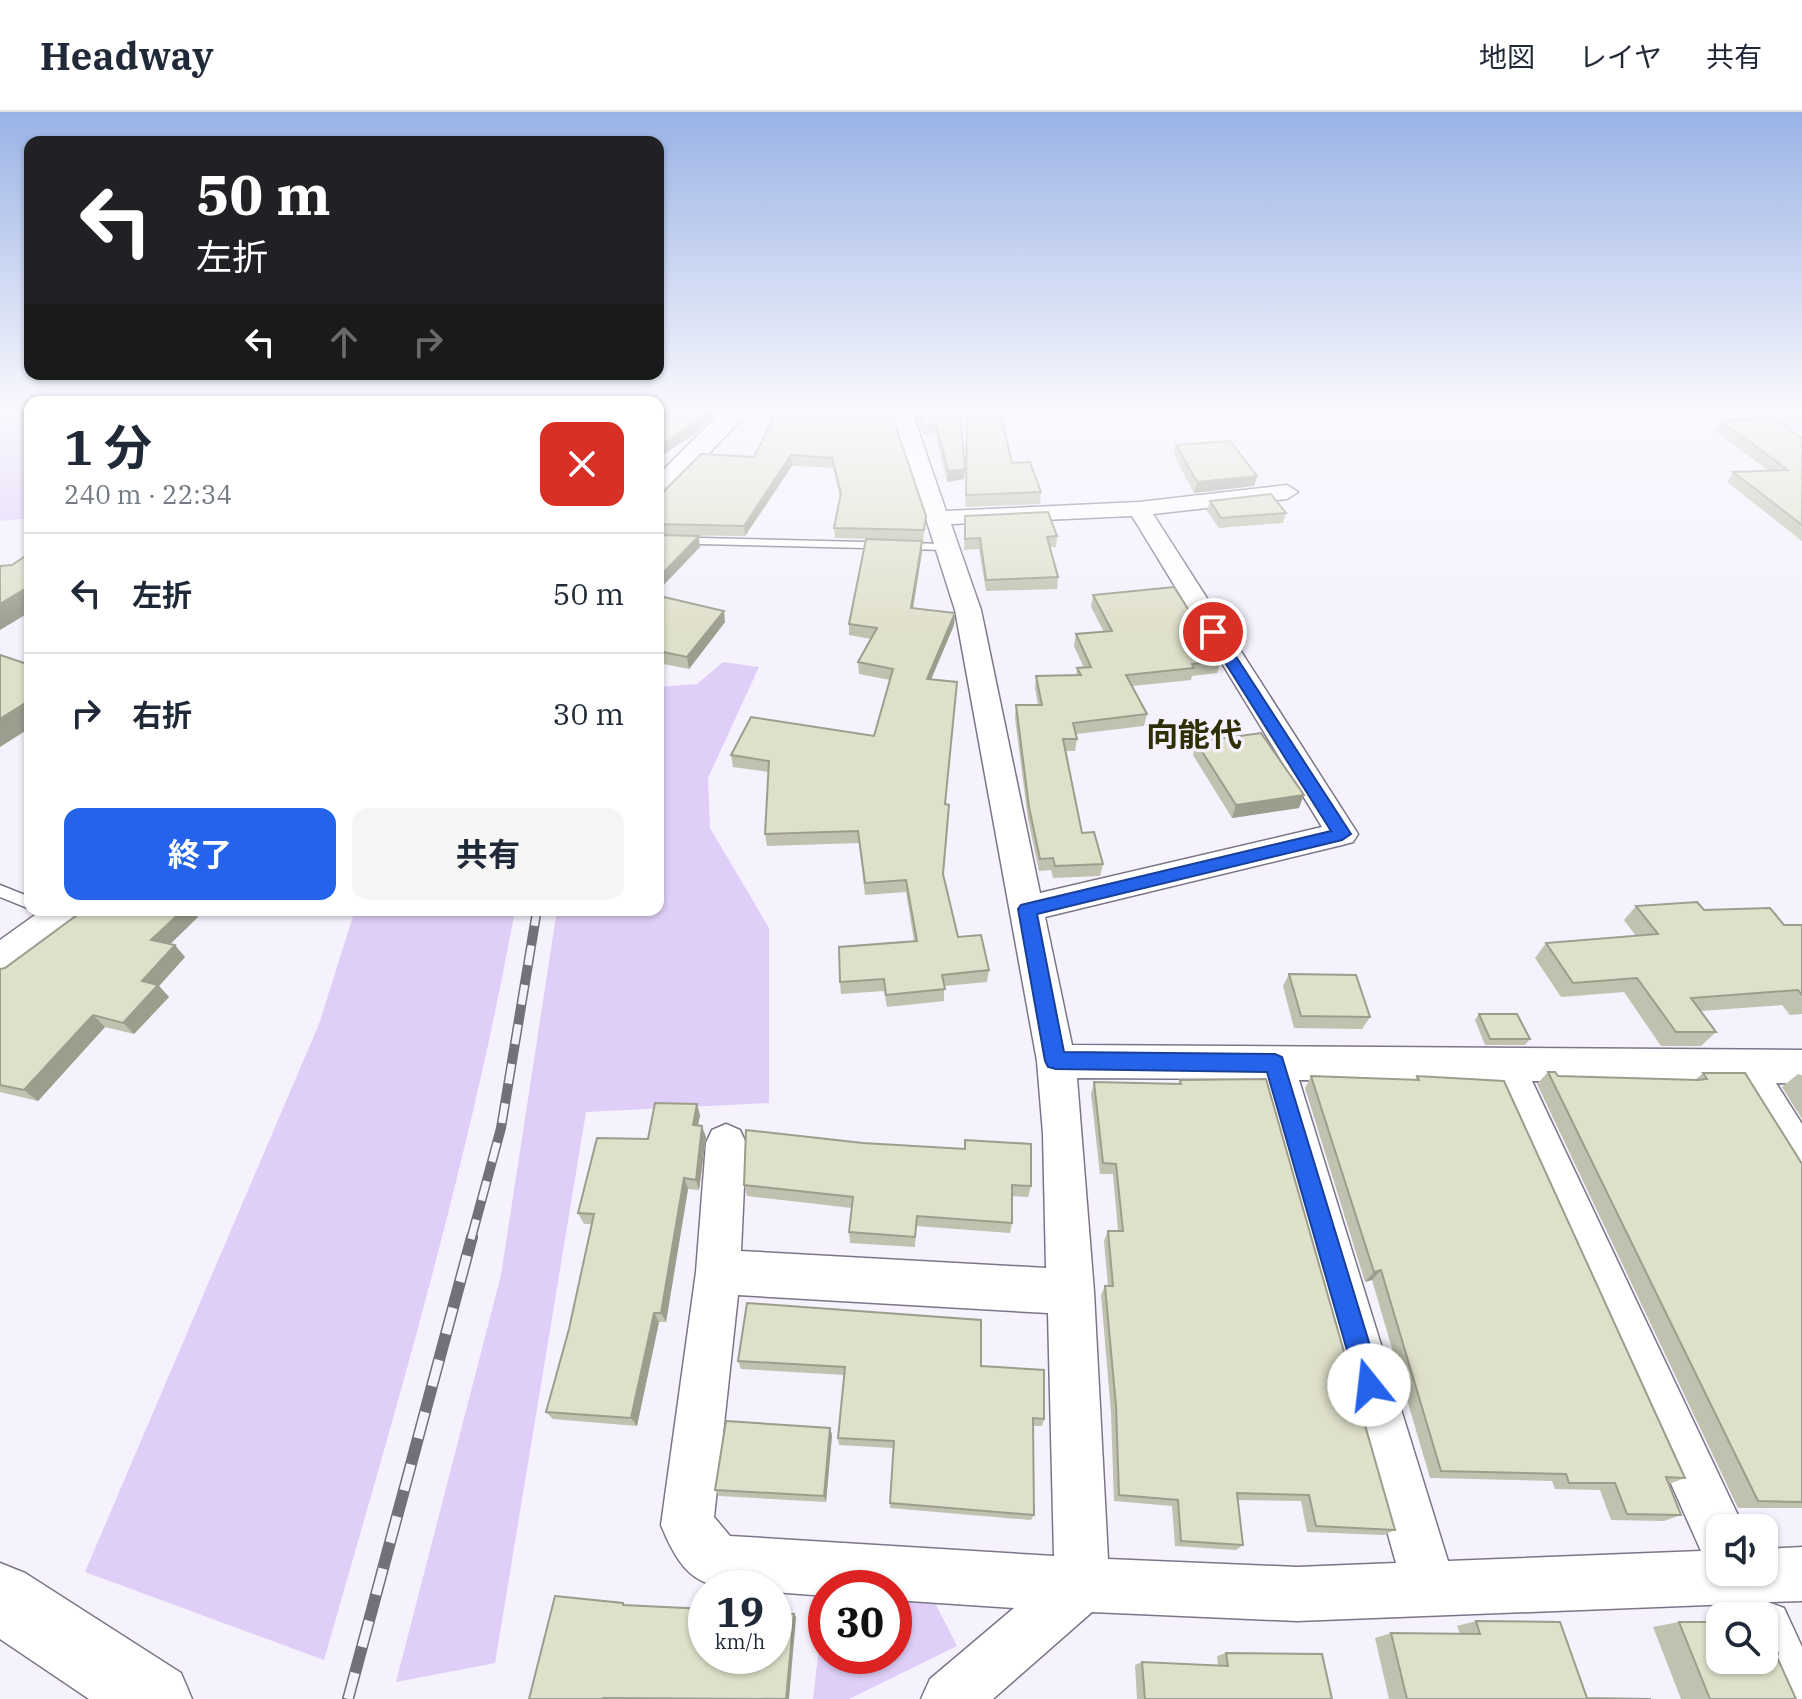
<!DOCTYPE html>
<html lang="ja">
<head>
<meta charset="utf-8">
<style>
	:root { --surface:#fff; --page:#f6f6f7; --text:#1f2937; --muted:#747a83; --line:#e0e1e3; --accent:#2563eb }
	body { margin:0; font-family:"IBM Plex Serif","Noto Sans JP",serif; background:var(--page); color:var(--text); height:100vh; display:flex; flex-direction:column; font-size:30px; white-space:nowrap }
	* { box-sizing:border-box; margin:0 }
	p { font-size:26px; color:var(--muted) }
	.icon { flex:none; width:44px; height:44px; fill:none; stroke:currentColor; stroke-width:2; stroke-linecap:round; stroke-linejoin:round }
	.map { position:relative; flex:1; overflow:hidden }
	.details { position:absolute; left:24px; top:284px; width:640px; height:520px; display:flex; flex-direction:column; background:var(--surface); border-radius:16px; box-shadow:0 2px 6px #0004 }
	.details>* { flex:none }
	.hud { position:absolute; left:24px; top:24px; width:640px; height:244px; border-radius:16px; box-shadow:0 2px 6px #0004; background:#202124; color:#fff; overflow:hidden }
	.fabs { position:absolute; left:1706px; top:1402px; display:grid; gap:16px }
	.fabs a { display:grid; place-items:center; width:72px; height:72px; border-radius:16px; background:var(--surface); box-shadow:0 2px 6px #0004; font-size:40px }
	.speed { position:absolute; left:688px; top:1458px; display:flex; gap:16px; font-size:40px; font-weight:700; text-align:center }
	.speed>* { display:grid; place-content:center; width:104px; height:104px; border-radius:50%; background:var(--surface); box-shadow:0 2px 6px #0004; line-height:1 }
	.speed small { font-size:20px; font-weight:400 }
	.speed .limit { border:12px solid #d22; background:#fff; color:#111 }
	.pin { position:absolute; display:grid; place-items:center; width:68px; height:68px; color:#fff; margin:-34px; border:4px solid #fff; border-radius:50%; box-shadow:0 2px 8px #0007 }
	.me { position:absolute; width:88px; margin:-44px; rotate:344deg; stroke-linejoin:round; filter:drop-shadow(0 0 6px #0008) }
	.turn { display:flex; align-items:center; gap:28px; height:168px; padding:0 40px; font-size:36px }
	.turn .icon { width:104px; height:104px; stroke-width:2.5 }
	.turn b { display:block; font-size:56px; line-height:68px }
	.lanes { display:flex; align-items:center; height:76px; padding:0 40px; background:#0003; justify-content:center; gap:40px; direction:ltr }
	.lanes .off { opacity:.35 }
	.round { display:grid; place-items:center; flex:none; width:84px; height:84px; border-radius:16px; background:var(--page) }
	.overview { display:flex; align-items:center; justify-content:space-between; height:136px; padding:0 40px }
	h1 { font-size:48px; font-weight:700; line-height:60px }
	.cta { display:flex; gap:16px; margin-top:auto; padding:16px 40px }
	.cta a { flex:1; height:92px; border-radius:16px; background:var(--accent); color:#fff; font-size:32px; font-weight:700; line-height:92px; text-align:center }
	.cta a+a { background:var(--page); color:var(--text) }
	ul { padding:0; list-style:none }
	li { display:flex; align-items:center; gap:24px; height:120px; padding:0 40px; border-top:2px solid var(--line) }
	li div { flex:1 }
	li b { display:block; font-size:30px }
	li em { font-style:normal }
	header { display:flex; align-items:center; gap:48px; box-sizing:border-box; height:112px; padding:0 40px; background:var(--surface); border-bottom:2px solid var(--line) }
	header strong { font-size:38px }
	nav { display:flex; gap:44px; margin-inline-start:auto; font-size:28px }
	.map>svg:first-child { display:block }
	.green { fill:#dfcff8 }
	.lines { fill:none; stroke-linecap:round; stroke-linejoin:round }
	.service-casing { stroke:#7c7588; stroke-width:3 }
	.minor-casing { stroke:#7c7588; stroke-width:3 }
	.secondary-casing { stroke:#7c7588; stroke-width:3 }
	.service { fill:#fff; fill-rule:evenodd }
	.minor { fill:#fff; fill-rule:evenodd }
	.secondary { fill:#fff; fill-rule:evenodd }
	.rail-far1-casing { stroke:#737079; stroke-width:10 }
	.rail-casing { stroke:#737079; stroke-width:12 }
	.rail-far1 { stroke:#f5f1fd; stroke-width:7; stroke-dasharray:20; stroke-linecap:butt }
	.rail { stroke:#f5f1fd; stroke-width:9; stroke-dasharray:27; stroke-linecap:butt }
	.wall { fill:#c0c1ae }
	.shaded-wall { fill:#9c9d8d }
	.building { fill:#dfe0ca; stroke:#9c9d8d; stroke-width:2 }
	.route { fill:#2563eb; stroke:#184099; stroke-width:2 }
	.labels { text-anchor:middle; dominant-baseline:central; stroke-width:7; stroke-linejoin:round; paint-order:stroke }
	.quarter-label { font-size:32px; font-weight:bold; fill:#302f04; stroke:#f5f1fd }
</style>
</head>
<body>
<header>
<strong>Headway</strong>
<nav><a>地図</a><a>レイヤ</a><a>共有</a></nav>
</header>
<div class="map">
<svg width="1802" height="1587" viewBox="0 0 1802 1587">
	<rect width="100%" height="100%" fill="#f5f1fd"/>
	<g class="green">
		<polygon points="0,300 30,300 30,406 0,409"/>
		<polygon points="1729,300 1802,300 1802,319 1752,309"/>
		<polygon points="723,550 759,555 708,666 710,716 769,816 769,991 586,1000 495,1551 396,1570 501,1163 557,798 658,798 658,575 697,572"/>
		<path d="M 355,798 L 515,798 C 469,1052 395,1300 324,1548 L 85,1460 L 319,912 Z"/>
		<polygon points="825,1483 826,1544 894,1544 894,1487 934,1489 957,1534 849,1587 813,1587"/>
	</g>
	<g class="lines">
		<defs>
			<g id="service">
				<polygon points="658,425 945,432 951,435 945,438 658,431"/>
				<polygon points="0,773 30,785 30,797 0,785"/>
			</g>
			<path id="minor" d="M 892,300 L 912,300 L 946,399 L 1139,390 L 1287,373 L 1298,380 L 1287,387 L 1153,402 L 1358,722 L 1353,730 L 1342,733 L 1045,805 L 1072,933 L 1802,938 L 1802,972 L 1776,971 L 1802,1012 L 1802,1067 L 1787,1062 L 1733,971 L 1532,969 L 1744,1416 L 1720,1416 L 1720,1460 L 1764,1460 L 1764,1437 L 1802,1435 L 1802,1489 L 1768,1490 L 1784,1496 L 1802,1535 L 1802,1587 L 1768,1587 L 1750,1548 L 1764,1548 L 1764,1504 L 1741,1504 L 1744,1496 L 1759,1491 L 1297,1509 L 1092,1500 L 993,1587 L 921,1587 L 930,1567 L 1014,1496 L 894,1488 L 894,1476 L 826,1476 L 826,1484 L 774,1480 L 774,1476 C 710,1476 688,1480 661,1413 L 696,1160 L 706,1031 L 712,1018 L 726,1012 L 740,1018 L 746,1031 L 741,1139 L 1046,1156 L 1043,1022 L 1037,949 L 955,498 ZM 1132,404 L 1322,715 L 1040,781 L 981,498 L 951,412 ZM 1077,966 L 1260,967 L 1396,1451 L 1297,1455 L 1108,1447 L 1094,1180 ZM 1299,968 L 1492,969 L 1701,1439 L 1448,1449 ZM 738,1183 L 1048,1201 L 1054,1444 L 730,1424 L 714,1405 Z"/>
			<g id="secondary">
				<polygon points="721,300 748,300 668,385 658,387 658,363"/>
				<polygon points="42,798 97,798 91,810 16,865 0,870 0,828"/>
				<polygon points="0,1451 25,1461 181,1561 192,1587 89,1587 0,1527"/>
			</g>
		</defs>
		<use href="#service" class="service-casing"/>
		<use href="#minor" class="minor-casing"/>
		<use href="#secondary" class="secondary-casing"/>
		<use href="#service" class="service"/>
		<use href="#minor" class="minor"/>
		<use href="#secondary" class="secondary"/>
		<defs>
			<polyline id="rail-far1" points="471,1127 501,1016 537,798"/>
			<polyline id="rail" points="348,1587 472,1125"/>
		</defs>
		<use href="#rail-far1" class="rail-far1-casing"/>
		<use href="#rail" class="rail-casing"/>
		<use href="#rail-far1" class="rail-far1"/>
		<use href="#rail" class="rail"/>
	</g>
	<g class="wall">
		<polygon points="777,300 925,415 923,428 835,426 834,416 840,386 833,356 792,354 745,424 658,423 658,385 754,345"/>
		<polygon points="915,300 960,300 965,357 964,367 947,370 936,323 923,323"/>
		<polygon points="967,300 1012,351 1041,380 1040,392 965,395"/>
		<polygon points="1721,309 1802,326 1802,429 1727,370 1733,360 1769,359 1715,319"/>
		<polygon points="1176,333 1257,364 1254,374 1194,381 1174,343"/>
		<polygon points="1210,389 1286,401 1283,411 1219,416 1207,399"/>
		<polygon points="965,404 1057,424 1056,435 1050,435 1058,465 1057,477 986,479 979,437 964,438"/>
		<polygon points="922,440 913,496 955,501 954,513 931,568 946,692 943,764 958,825 989,858 987,870 944,874 944,889 887,895 884,879 841,882 840,870 914,829 906,780 865,783 859,731 767,734 765,722 769,660 733,655 731,643 874,624 890,568 859,562 858,550 871,527 849,523 849,512"/>
		<polygon points="1093,483 1221,549 1217,561 1192,564 1191,568 1132,574 1147,602 1144,614 1076,622 1077,627 1075,639 1066,639 1082,721 1103,752 1100,764 1053,766 1051,758 1039,759 1028,707 1015,606 1016,593 1038,593 1035,576 1036,564 1076,563 1077,556 1084,556 1074,534 1076,522 1104,520 1091,495"/>
		<polygon points="658,492 725,510 689,557 658,551"/>
		<polygon points="1196,630 1299,696 1232,706 1193,643"/>
		<polygon points="1636,794 1704,798 1784,813 1802,813 1802,902 1790,903 1782,893 1700,899 1716,920 1701,934 1661,934 1624,880 1561,885 1535,846 1546,831 1636,824 1624,808"/>
		<polygon points="82,798 192,798 198,805 170,832 185,845 159,874 169,885 134,922 105,915 38,989 0,980 0,857 5,856 81,800"/>
		<polygon points="1289,862 1370,905 1362,917 1294,916 1283,874"/>
		<polygon points="1479,902 1530,927 1525,933 1485,933 1475,908"/>
		<polygon points="1548,960 1558,964 1695,968 1703,961 1802,1052 1802,1396 1738,1396 1537,972"/>
		<polygon points="1798,962 1802,963 1802,1007 1782,975"/>
		<polygon points="1311,964 1415,968 1417,964 1685,1366 1669,1372 1681,1403 1664,1409 1611,1408 1600,1378 1555,1377 1552,1369 1430,1366 1372,1168 1365,1170 1305,976"/>
		<polygon points="1180,968 1395,1418 1384,1423 1307,1420 1301,1389 1237,1388 1243,1433 1236,1438 1175,1434 1172,1394 1114,1389 1111,1301 1101,1183 1105,1174 1108,1174 1104,1129 1108,1119 1118,1119 1113,1062 1100,1062 1091,982 1094,970 1178,972"/>
		<polygon points="700,1003 698,1013 706,1025 699,1078 688,1077 666,1210 659,1210 637,1314 553,1307 546,1300 569,1217 592,1112 584,1112 578,1101 648,1027"/>
		<polygon points="746,1018 1031,1074 1028,1085 1012,1084 1012,1111 1010,1121 916,1114 915,1135 850,1131 849,1120 852,1096 747,1084 744,1073"/>
		<polygon points="738,1249 981,1254 1044,1307 1042,1314 1033,1314 1034,1403 1031,1408 890,1396 893,1336 839,1333 838,1326 845,1263 741,1257"/>
		<polygon points="830,1316 832,1323 826,1390 719,1384 715,1378"/>
		<polygon points="1476,1509 1587,1586 1651,1587 1389,1587 1375,1526 1391,1521 1460,1522 1457,1514"/>
		<polygon points="1679,1510 1777,1545 1796,1587 1681,1587 1653,1515"/>
		<polygon points="1226,1541 1332,1587 1137,1587 1135,1553 1142,1550 1218,1553 1217,1544"/>
	</g>
	<g class="shaded-wall">
		<polygon points="706,300 713,300 711,306 695,322 658,346 658,335"/>
		<polygon points="791,343 792,354 745,424 744,414"/>
		<polygon points="965,357 964,367 947,370 948,359"/>
		<polygon points="1257,364 1254,374 1194,381 1197,370"/>
		<polygon points="699,424 700,435 658,479 658,466"/>
		<polygon points="922,429 922,440 911,508 911,496"/>
		<polygon points="30,474 30,500 0,518 0,492"/>
		<polygon points="724,499 725,510 689,557 687,545"/>
		<polygon points="955,501 954,513 926,579 927,567"/>
		<polygon points="30,588 30,616 0,635 0,607"/>
		<polygon points="1304,683 1299,696 1232,706 1236,693"/>
		<polygon points="183,798 192,798 198,805 162,840 151,828"/>
		<polygon points="175,833 185,845 159,874 169,885 134,922 123,911 142,869"/>
		<polygon points="93,903 105,915 38,989 24,978"/>
		<polygon points="697,992 700,1003 696,1024 693,1013"/>
		<polygon points="702,1014 706,1025 699,1078 696,1068"/>
		<polygon points="684,1066 688,1077 666,1210 661,1201"/>
		<polygon points="1381,1158 1372,1168 1365,1170 1374,1160"/>
		<polygon points="654,1201 659,1210 637,1314 631,1306"/>
		<polygon points="830,1316 832,1323 826,1390 824,1384"/>
		<polygon points="794,1502 796,1505 789,1587 786,1587"/>
	</g>
	<g class="building">
		<polygon points="658,300 706,300 693,312 658,335"/>
		<polygon points="777,300 891,300 926,404 924,418 834,416 841,381 832,346 791,343 744,414 658,412 658,385 701,342 754,345"/>
		<polygon points="918,300 960,300 965,357 948,359 936,313 923,313"/>
		<polygon points="967,300 1000,300 1012,351 1030,350 1041,380 966,383"/>
		<polygon points="1774,307 1802,326 1802,413 1733,360 1788,358 1721,309"/>
		<polygon points="1230,329 1257,364 1197,370 1176,333"/>
		<polygon points="1271,382 1286,401 1221,406 1210,389"/>
		<polygon points="1048,400 1057,424 1047,425 1058,465 986,468 980,426 965,427 965,404"/>
		<polygon points="658,423 699,424 658,466"/>
		<polygon points="866,427 922,429 911,496 955,501 927,567 957,570 945,692 949,693 943,762 958,825 981,823 989,858 942,863 945,877 886,883 884,867 840,870 839,835 917,829 906,768 865,771 858,719 765,722 769,649 731,643 751,605 874,624 893,557 858,550 877,516 849,512"/>
		<polygon points="30,441 30,474 0,492 0,454 12,453"/>
		<polygon points="1174,475 1221,549 1192,552 1194,556 1126,563 1147,602 1073,611 1077,627 1063,627 1082,721 1094,720 1103,752 1055,754 1053,746 1040,747 1029,695 1016,593 1042,593 1036,564 1081,563 1077,556 1091,555 1076,522 1112,519 1093,483"/>
		<polygon points="664,485 724,499 687,545 658,539 658,492"/>
		<polygon points="0,543 30,553 30,588 0,607"/>
		<polygon points="1261,621 1304,683 1236,693 1196,630"/>
		<polygon points="1697,790 1704,798 1770,796 1784,813 1802,813 1802,883 1798,878 1691,886 1716,920 1676,920 1637,866 1573,871 1546,831 1658,822 1636,794"/>
		<polygon points="82,798 183,798 151,828 175,833 142,869 158,873 123,911 93,903 24,978 0,973 0,857 5,856 81,800"/>
		<polygon points="1289,862 1356,863 1370,905 1301,904"/>
		<polygon points="1479,902 1517,902 1530,927 1490,927"/>
		<polygon points="1548,960 1555,960 1558,964 1698,968 1707,967 1703,961 1745,961 1802,1052 1802,1390 1758,1389"/>
		<polygon points="1311,964 1419,968 1417,964 1504,969 1685,1366 1666,1365 1681,1403 1627,1402 1615,1371 1569,1371 1566,1362 1441,1359 1381,1158 1374,1160"/>
		<polygon points="1266,967 1395,1418 1316,1414 1309,1383 1237,1381 1243,1433 1181,1429 1178,1388 1119,1383 1116,1294 1105,1174 1113,1174 1108,1119 1123,1119 1116,1052 1103,1051 1094,970 1181,972 1180,968"/>
		<polygon points="655,991 697,992 693,1013 702,1014 696,1068 684,1066 661,1201 654,1201 631,1306 546,1300 569,1217 594,1102 578,1101 597,1026 648,1027"/>
		<polygon points="746,1018 863,1031 965,1037 965,1028 1031,1032 1031,1074 1012,1073 1012,1111 917,1104 915,1125 849,1120 853,1085 744,1073"/>
		<polygon points="747,1191 981,1208 981,1254 1044,1258 1044,1307 1033,1306 1034,1403 890,1391 894,1329 838,1326 845,1255 738,1249"/>
		<polygon points="726,1309 830,1316 824,1384 715,1378"/>
		<polygon points="555,1484 623,1491 623,1493 706,1497 706,1544 774,1544 774,1501 794,1502 786,1587 603,1586 603,1587 529,1587"/>
		<polygon points="1476,1509 1560,1510 1587,1586 1651,1587 1407,1587 1391,1521 1480,1522"/>
		<polygon points="1679,1510 1720,1510 1720,1548 1764,1548 1764,1511 1778,1541 1777,1545 1796,1587 1710,1587"/>
		<polygon points="1226,1541 1322,1542 1332,1587 1145,1587 1142,1550 1228,1554"/>
	</g>
	<linearGradient id="sky" x2="0" y2="1"><stop stop-color="#99b2e5"/><stop offset="0.57" stop-color="#faf9fe"/><stop offset="1" stop-color="#faf9fe" stop-opacity="0"/></linearGradient>
	<rect width="1802" height="522" fill="url(#sky)"/>
	<polygon class="route" points="1213,516 1220,520 1351,722 1342,728 1037,802 1064,940 1275,942 1282,945 1382,1273 1379,1282 1369,1285 1360,1282 1357,1273 1267,960 1056,957 1048,955 1045,949 1018,797 1021,793 1331,719 1206,520"/>
	<g class="labels">
		<g class="quarter-label">
			<text x="1194" y="622">向能代</text>
		</g>
	</g>
</svg>
<div class="fabs">
<a><svg class="icon" aria-label="sound" viewBox="0 0 24 24"><path d="M4 9h4l5-4v14l-5-4H4zM17 9q2 3 0 6"/></svg></a>
<a><svg class="icon" aria-label="search" viewBox="0 0 24 24"><circle cx="10" cy="10" r="6"/><path d="M15 15l6 6"/></svg></a>
</div>
<div class="speed"><div>19<small>km/h</small></div><div class="limit">30</div></div>
<div class="pin" style="left:1213px;top:520px;background:#d93025"><svg class="icon" aria-label="arrive" viewBox="0 0 24 24"><path d="M6 21V4h12l-3 4 3 4H6"/></svg></div>
<svg class="me" style="left:1369px;top:1273px" viewBox="-20 -20 40 40"><circle r="19" fill="#fff"/><path d="M0-13L10 11 0 6-10 11z" fill="#2563eb"/></svg>
<div class="hud">
<div class="turn"><svg class="icon" aria-label="left" viewBox="0 0 24 24"><path d="M17 20v-9H6M10 6l-5 5 5 5"/></svg><div><b>50 m</b>左折</div></div>
<div class="lanes"><svg class="icon" aria-label="left" viewBox="0 0 24 24"><path d="M17 20v-9H6M10 6l-5 5 5 5"/></svg><svg class="icon off" aria-label="ahead" viewBox="0 0 24 24"><path d="M12 20V5M6 11l6-6 6 6"/></svg><svg class="icon off" aria-label="right" viewBox="0 0 24 24"><path d="M7 20v-9h11M14 6l5 5-5 5"/></svg></div>
</div>
<section class="details">
<div class="overview"><div><h1>1 分</h1><p>240 m · 22:34</p></div><a class="round" style="background:#d93025;color:#fff"><svg class="icon" aria-label="close" viewBox="0 0 24 24"><path d="M6 6l12 12M18 6L6 18"/></svg></a></div>
<ul>
<li><svg class="icon" aria-label="left" viewBox="0 0 24 24"><path d="M17 20v-9H6M10 6l-5 5 5 5"/></svg><div><b>左折</b></div><em>50 m</em></li>
<li><svg class="icon" aria-label="right" viewBox="0 0 24 24"><path d="M7 20v-9h11M14 6l5 5-5 5"/></svg><div><b>右折</b></div><em>30 m</em></li>
</ul>
<div class="cta"><a>終了</a><a>共有</a></div>
</section>
</div>
</body>
</html>
